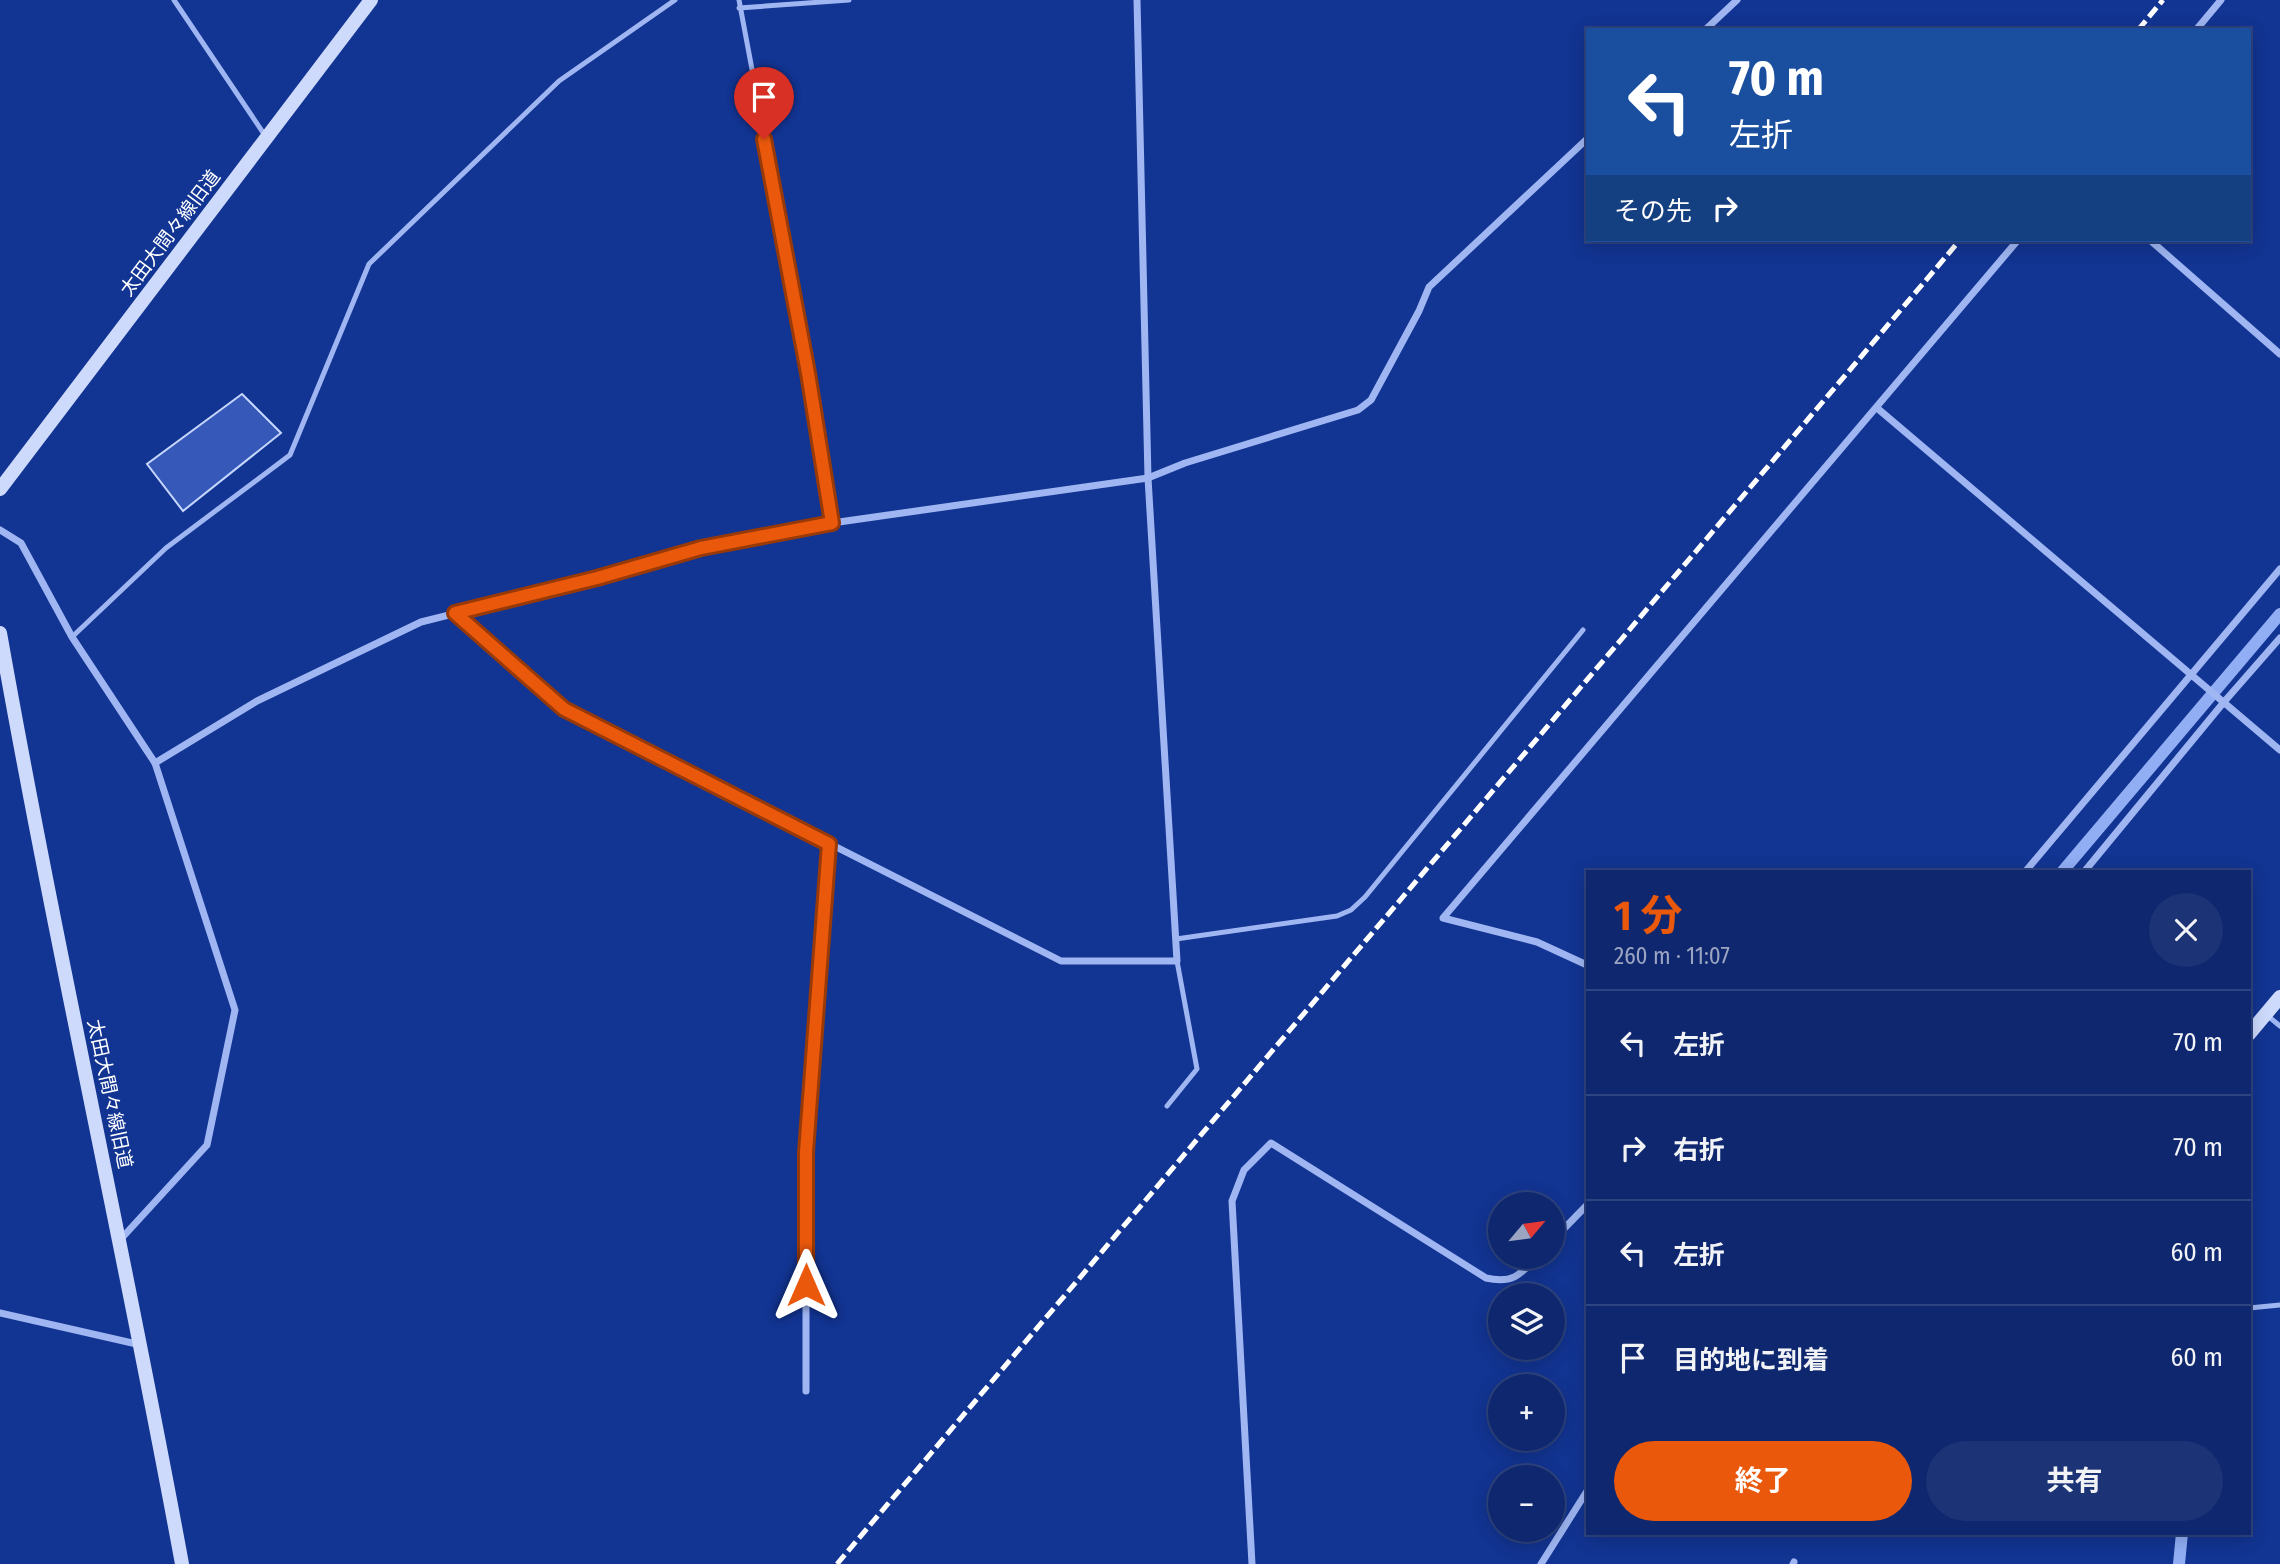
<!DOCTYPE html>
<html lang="ja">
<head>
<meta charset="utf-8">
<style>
	:root { --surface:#0e276e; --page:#1c3376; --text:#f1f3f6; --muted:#9ba5c2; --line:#2e4481; --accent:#ea580c }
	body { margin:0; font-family:"Fira Sans Condensed","Noto Sans JP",sans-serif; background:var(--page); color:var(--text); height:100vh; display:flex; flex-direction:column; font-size:26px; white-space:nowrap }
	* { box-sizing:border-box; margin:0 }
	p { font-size:23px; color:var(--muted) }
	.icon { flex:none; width:38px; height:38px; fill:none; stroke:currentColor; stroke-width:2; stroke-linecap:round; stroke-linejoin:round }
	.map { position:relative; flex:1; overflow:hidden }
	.side { position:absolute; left:1586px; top:870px; width:665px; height:665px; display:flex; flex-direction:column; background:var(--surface); border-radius:0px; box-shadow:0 4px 18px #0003,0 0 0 2px var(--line) }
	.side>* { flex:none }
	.banner { position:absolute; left:1586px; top:28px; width:665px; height:214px; border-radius:0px; box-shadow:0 4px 18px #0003,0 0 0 2px var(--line); background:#1a4fa0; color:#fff; overflow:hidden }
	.needle { width:46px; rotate:61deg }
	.controls { position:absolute; left:1488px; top:1192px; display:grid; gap:14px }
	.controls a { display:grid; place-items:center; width:77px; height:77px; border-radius:50%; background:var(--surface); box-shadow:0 4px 18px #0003,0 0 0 2px var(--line); font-size:35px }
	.pin { position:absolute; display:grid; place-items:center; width:60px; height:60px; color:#fff; margin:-72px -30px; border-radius:50% 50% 50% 0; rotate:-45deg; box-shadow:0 0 7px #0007 }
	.pin .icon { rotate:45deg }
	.me { position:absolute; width:77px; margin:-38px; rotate:0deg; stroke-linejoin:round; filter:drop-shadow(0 0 5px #0008) }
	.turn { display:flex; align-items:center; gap:24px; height:147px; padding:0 28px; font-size:32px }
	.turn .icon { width:91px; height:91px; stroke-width:2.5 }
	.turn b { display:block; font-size:49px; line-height:60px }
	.then { display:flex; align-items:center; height:66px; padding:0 28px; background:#0003; gap:14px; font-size:26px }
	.round { display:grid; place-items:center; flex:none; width:74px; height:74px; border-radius:37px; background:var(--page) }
	.summary { display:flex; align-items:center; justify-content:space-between; height:119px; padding:0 28px }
	h1 { font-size:42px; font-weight:700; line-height:52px; color:var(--accent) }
	.primary-button { display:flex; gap:14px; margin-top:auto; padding:14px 28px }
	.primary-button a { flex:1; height:80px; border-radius:42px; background:var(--accent); color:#fff; font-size:28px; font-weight:700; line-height:80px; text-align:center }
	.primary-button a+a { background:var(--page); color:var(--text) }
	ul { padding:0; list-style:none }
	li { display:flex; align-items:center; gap:21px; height:105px; padding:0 28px; border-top:2px solid var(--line) }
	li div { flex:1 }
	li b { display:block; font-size:26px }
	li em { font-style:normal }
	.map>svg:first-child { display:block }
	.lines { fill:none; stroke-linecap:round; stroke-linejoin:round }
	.stream { stroke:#91aef5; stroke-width:12 }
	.building { fill:#3659b9; stroke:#c6d6fd; stroke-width:2 }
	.lane { stroke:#9fb6f2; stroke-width:5 }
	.street { stroke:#9fb6f2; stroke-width:7 }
	.secondary { stroke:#cedafc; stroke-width:14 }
	.rail { stroke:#fff; stroke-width:5; stroke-dasharray:12 5; stroke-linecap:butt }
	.route-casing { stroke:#983908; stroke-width:18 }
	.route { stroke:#ea580c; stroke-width:12 }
	.labels { text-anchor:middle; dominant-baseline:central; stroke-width:7; stroke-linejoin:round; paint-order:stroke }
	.street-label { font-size:19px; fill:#fff; stroke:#123492 }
</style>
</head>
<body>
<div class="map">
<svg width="2280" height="1564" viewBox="0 0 2280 1564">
	<rect width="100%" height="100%" fill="#123492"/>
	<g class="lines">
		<g class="stream">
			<polyline points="2062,872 2280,614"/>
			<polyline points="2179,1564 2182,1533"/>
		</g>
	</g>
	<polygon class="building" points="242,394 281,433 183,511 147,464"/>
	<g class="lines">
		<g class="lane">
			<polyline points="174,0 266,137"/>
			<polyline points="739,0 809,373 832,523"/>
			<polyline points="739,8 849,0"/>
			<polyline points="72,637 166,548 290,455 369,264 559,81 675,0"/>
			<polyline points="1176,939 1337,916 1351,910 1365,897 1583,630"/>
			<polyline points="2268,1016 2280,1026"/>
			<polyline points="1167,1106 1197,1069 1177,961"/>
			<polyline points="2249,1308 2280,1305"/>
		</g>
		<g class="street">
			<polyline points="1705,30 1737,0"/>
			<polyline points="2196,30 2221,0"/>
			<polyline points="2150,240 2280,354"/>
			<polyline points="1877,408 2280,750"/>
			<polyline points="0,530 21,543 72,637 155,763 235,1010 207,1145 120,1240"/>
			<polyline points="455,613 564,709 1061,961 1177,961 1148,478 1137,0"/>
			<polyline points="155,763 257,701 421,622 597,578 701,548 832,523 1148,478 1185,463 1358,410 1371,400 1419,311 1429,287 1587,139"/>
			<polyline points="2025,872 2280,569"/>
			<polyline points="2084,872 2224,702 2280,638"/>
			<polyline points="1587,965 1537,942 1443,918 2018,240"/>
			<polyline points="1552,1241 1587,1205"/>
			<polyline points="0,1313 141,1345"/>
			<polyline points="806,1391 806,1152 829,844"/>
			<path d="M 1252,1564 L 1232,1201 L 1244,1170 L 1271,1143 L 1486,1278 C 1513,1284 1520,1275 1538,1256"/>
			<polyline points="1541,1564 1587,1491"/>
			<polyline points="1793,1564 1794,1562"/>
		</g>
		<g class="secondary">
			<polyline points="0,489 371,0"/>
			<path d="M 0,633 C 55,944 125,1253 182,1564"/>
			<polyline points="2249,1034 2280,997"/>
		</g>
		<g class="rail">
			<polyline points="2138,30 2163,0"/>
			<polyline points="837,1564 1960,240"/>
		</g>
	</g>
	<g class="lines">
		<defs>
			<polyline id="route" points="764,139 808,373 832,523 701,548 597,578 455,613 564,709 829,844 806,1152 806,1285"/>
		</defs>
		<use href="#route" class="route-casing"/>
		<use href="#route" class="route"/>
	</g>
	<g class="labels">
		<g class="street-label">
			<text transform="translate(170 233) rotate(-53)">太田大間々線旧道</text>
			<text transform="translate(110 1094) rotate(78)">太田大間々線旧道</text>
		</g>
	</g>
</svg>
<div class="controls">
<a><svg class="needle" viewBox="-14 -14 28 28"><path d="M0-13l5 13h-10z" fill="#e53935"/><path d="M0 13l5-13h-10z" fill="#9ba5c2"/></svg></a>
<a><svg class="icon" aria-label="layers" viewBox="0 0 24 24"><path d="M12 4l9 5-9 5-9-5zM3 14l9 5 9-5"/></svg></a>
<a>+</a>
<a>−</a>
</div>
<div class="pin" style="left:764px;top:139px;background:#d93025"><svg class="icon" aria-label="arrive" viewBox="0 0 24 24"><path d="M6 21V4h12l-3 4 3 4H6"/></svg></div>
<svg class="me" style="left:806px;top:1285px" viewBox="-20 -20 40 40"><path d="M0-17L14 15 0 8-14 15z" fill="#ea580c" stroke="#fff" stroke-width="4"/></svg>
<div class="banner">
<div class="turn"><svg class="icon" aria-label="left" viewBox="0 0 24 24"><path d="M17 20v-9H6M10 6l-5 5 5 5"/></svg><div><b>70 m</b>左折</div></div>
<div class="then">その先<svg class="icon" aria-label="right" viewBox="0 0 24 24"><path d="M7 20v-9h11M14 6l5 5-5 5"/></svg></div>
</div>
<section class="side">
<div class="summary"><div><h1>1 分</h1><p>260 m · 11:07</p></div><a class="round"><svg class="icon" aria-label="close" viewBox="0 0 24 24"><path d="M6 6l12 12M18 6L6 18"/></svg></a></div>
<ul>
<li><svg class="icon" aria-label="left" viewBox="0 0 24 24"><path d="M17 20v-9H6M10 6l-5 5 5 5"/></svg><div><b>左折</b></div><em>70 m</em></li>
<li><svg class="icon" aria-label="right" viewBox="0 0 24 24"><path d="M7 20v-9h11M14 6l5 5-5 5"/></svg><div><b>右折</b></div><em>70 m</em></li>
<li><svg class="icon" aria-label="left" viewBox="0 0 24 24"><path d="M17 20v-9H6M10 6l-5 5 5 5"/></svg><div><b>左折</b></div><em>60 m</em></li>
<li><svg class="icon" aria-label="arrive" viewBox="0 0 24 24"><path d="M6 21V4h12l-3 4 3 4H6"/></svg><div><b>目的地に到着</b></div><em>60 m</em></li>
</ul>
<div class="primary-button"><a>終了</a><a>共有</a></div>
</section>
</div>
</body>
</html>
